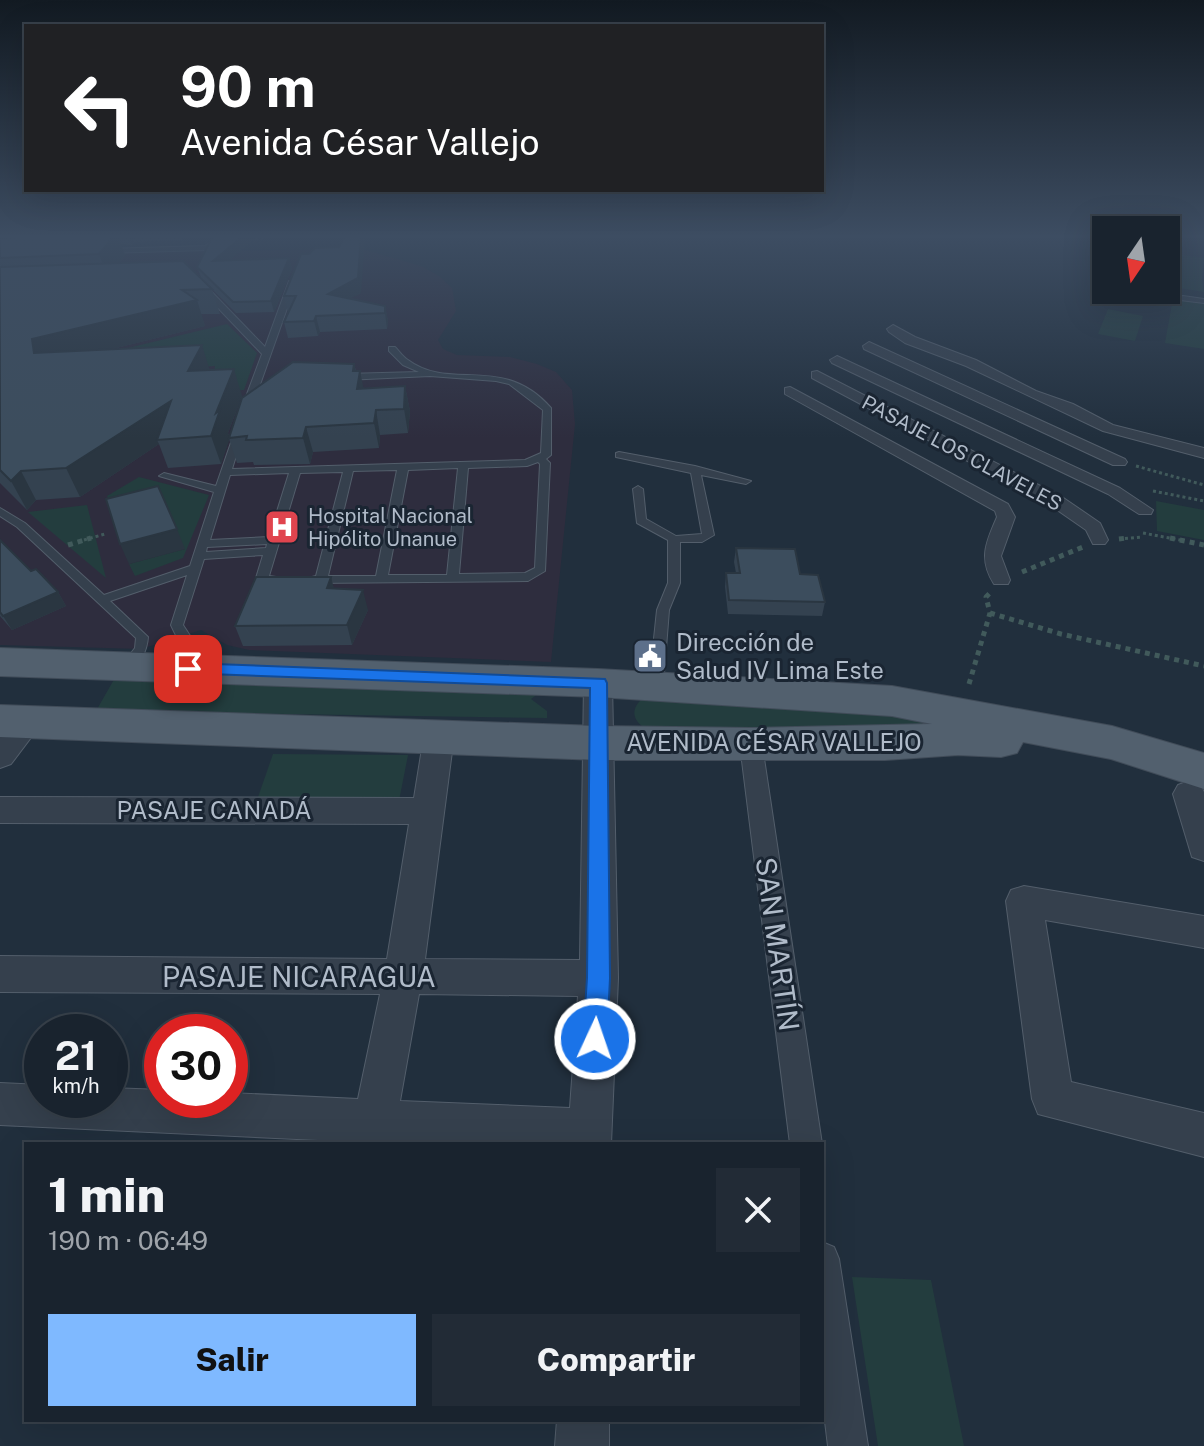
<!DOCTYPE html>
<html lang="es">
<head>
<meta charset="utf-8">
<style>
	:root { --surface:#19232e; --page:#222b36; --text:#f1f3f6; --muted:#9fa4aa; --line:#37404a; --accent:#7fb9ff }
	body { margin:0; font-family:"Public Sans",sans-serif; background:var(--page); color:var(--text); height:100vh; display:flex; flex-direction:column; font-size:30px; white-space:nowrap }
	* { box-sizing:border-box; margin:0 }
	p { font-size:26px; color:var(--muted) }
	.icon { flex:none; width:44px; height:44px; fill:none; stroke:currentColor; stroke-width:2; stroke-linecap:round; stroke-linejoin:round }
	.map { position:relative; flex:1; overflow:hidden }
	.drawer { position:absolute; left:24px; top:1142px; width:800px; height:280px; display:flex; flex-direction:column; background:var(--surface); border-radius:0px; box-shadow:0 8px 32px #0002,0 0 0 2px var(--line) }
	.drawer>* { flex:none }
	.guide { position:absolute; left:24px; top:24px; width:800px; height:168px; border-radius:0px; box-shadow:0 8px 32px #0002,0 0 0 2px var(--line); background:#202124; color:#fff; overflow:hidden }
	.needle { width:52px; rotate:193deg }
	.fabs { position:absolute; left:1092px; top:216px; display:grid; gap:16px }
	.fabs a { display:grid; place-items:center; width:88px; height:88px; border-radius:0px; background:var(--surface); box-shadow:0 8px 32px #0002,0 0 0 2px var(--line); font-size:40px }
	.speed { position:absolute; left:24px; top:1014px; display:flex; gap:16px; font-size:40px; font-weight:700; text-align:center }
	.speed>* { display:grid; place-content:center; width:104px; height:104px; border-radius:50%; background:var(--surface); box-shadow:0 8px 32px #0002,0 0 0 2px var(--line); line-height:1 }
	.speed small { font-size:20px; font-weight:400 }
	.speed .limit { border:12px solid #d22; background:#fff; color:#111 }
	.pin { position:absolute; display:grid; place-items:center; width:68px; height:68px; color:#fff; margin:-34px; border-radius:16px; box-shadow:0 4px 12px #0006 }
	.me { position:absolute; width:88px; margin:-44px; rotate:3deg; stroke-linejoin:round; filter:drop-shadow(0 0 6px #0008) }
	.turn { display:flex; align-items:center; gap:28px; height:168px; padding:0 24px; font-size:36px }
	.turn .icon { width:104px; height:104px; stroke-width:2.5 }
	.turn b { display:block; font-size:56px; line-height:68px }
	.round { display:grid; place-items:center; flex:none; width:84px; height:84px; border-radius:0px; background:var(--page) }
	.head { display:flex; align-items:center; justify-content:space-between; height:136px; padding:0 24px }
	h1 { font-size:48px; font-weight:800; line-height:60px }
	.primary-button { display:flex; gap:16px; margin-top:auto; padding:16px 24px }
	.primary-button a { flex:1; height:92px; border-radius:0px; background:var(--accent); color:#111; font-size:32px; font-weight:800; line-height:92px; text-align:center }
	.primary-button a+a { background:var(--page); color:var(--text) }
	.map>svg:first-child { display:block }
	.medical { fill:#2e2d3e }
	.green { fill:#233d3e }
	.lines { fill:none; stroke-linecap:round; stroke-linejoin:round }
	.service-casing { stroke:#535e6b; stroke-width:2 }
	.pedestrian-casing { stroke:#535e6b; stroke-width:2 }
	.minor-casing { stroke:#535e6b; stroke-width:2 }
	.primary-casing { stroke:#414c59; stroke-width:2 }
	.path-far1 { stroke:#415a5b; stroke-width:3; stroke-dasharray:3 3; stroke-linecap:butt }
	.path { stroke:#415a5b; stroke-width:5; stroke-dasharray:5 5; stroke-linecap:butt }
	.service { fill:#35404d; fill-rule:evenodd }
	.pedestrian { fill:#35404d; fill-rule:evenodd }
	.minor { fill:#35404d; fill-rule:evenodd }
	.primary { fill:#52606e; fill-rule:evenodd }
	.wall { fill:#344250 }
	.shaded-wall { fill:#2a3641 }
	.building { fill:#3c4d5d; stroke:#2a3641; stroke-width:2 }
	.route { fill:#1a73e8; stroke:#114b97; stroke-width:2 }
	.labels { text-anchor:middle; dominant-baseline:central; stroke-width:6; stroke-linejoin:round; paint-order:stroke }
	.far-street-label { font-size:20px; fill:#b0bbc9; stroke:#1a2532 }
	.far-poi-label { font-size:20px; fill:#b0bbc9; stroke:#1a2532; text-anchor:start }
	.poi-label { font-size:24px; fill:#b0bbc9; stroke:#1a2532; text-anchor:start }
	.street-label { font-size:24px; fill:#b0bbc9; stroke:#1a2532 }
	.near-street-label { font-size:28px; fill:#b0bbc9; stroke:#1a2532 }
</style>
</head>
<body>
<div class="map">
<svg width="1204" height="1446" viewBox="0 0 1204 1446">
	<rect width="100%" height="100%" fill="#212f3d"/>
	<polygon class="medical" points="362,249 421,266 439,276 452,288 456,311 438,340 443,349 457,355 510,357 537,364 556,372 572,390 575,424 551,662 249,650 227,645 201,630 141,649 0,645 0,253"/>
	<g class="green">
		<polygon points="1176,254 1204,258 1202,280 1204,292 1166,286 1166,260 1173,261"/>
		<polygon points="1173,298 1204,303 1204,349 1165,343"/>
		<polygon points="1108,309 1143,316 1135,341 1098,334"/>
		<polygon points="227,324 257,353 244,390 211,392 215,366 22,377 25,373"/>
		<polygon points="139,477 209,495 183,558 135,576 129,564 185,549 115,519 107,496"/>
		<polygon points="1156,501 1204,510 1204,540 1157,531"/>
		<polygon points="87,505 106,578 28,512"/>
		<polygon points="116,676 547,687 531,699 547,711 547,718 96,711"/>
		<path d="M 643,698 L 930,716 L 934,728 L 647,729 C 632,721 630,709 643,698 Z"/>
		<polygon points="273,754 408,755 399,801 257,800"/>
		<polygon points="852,1277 931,1280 964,1446 878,1446"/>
	</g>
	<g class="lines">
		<defs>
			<g id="service">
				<polygon points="220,236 227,236 207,250 104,253 101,251 104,249 205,246"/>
				<polygon points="289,281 296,283 251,410 243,412 241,410 262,354 200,289 207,287 265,347"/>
				<polygon points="1183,296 1204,299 1204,303 1180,300 1179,298"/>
				<path d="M 389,347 L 395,347 C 399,351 403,357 408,360 C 451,392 503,353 551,408 L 551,455 L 546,459 L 550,463 L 545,571 L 528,581 L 312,583 L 312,577 L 316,576 L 343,472 L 300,473 L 269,576 L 283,578 L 283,584 L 258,581 L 256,578 L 263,555 L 204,559 L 183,625 L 196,645 L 216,662 L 218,665 L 216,668 C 196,671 178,641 171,625 L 187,575 L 110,601 L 148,637 C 147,650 141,665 128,670 L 121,666 L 135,648 L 136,638 L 17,527 L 0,516 L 0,508 L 25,523 L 104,595 L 190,566 L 214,492 L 159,476 L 164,473 L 216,486 L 235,431 L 243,433 L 232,469 L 525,460 L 541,453 L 543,410 L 509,384 L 496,381 L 430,376 L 345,380 L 341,377 L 345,374 L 419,372 L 403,365 L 389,351 ZM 538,462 L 540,464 L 535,568 L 525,573 L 459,574 L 468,468 L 527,466 ZM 458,468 L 447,575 L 388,575 L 408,470 ZM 397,470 L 376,576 L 328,576 L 353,471 ZM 289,473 L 269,537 L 210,540 L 230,475 ZM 267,544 L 266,548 L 206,552 L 207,547 Z"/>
				<polygon points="619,452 695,466 751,481 746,484 701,475 714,535 702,542 680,542 680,583 669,610 663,686 656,691 649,686 657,610 668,583 668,540 637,523 633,489 638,486 643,489 646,519 676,536 702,534 691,473 616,457 616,453"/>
			</g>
			<g id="pedestrian">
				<polygon points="893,325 915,337 976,360 1036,391 1073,404 1113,425 1204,448 1204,458 1103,431 966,366 905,343 889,332 887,329"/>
				<polygon points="869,342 1125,459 1127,462 1125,465 1113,465 864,349 863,346"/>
				<polygon points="837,356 1120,488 1153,510 1151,514 1139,514 1108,494 832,363 830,360"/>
				<polygon points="817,371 1062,497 1100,523 1108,540 1105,544 1093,544 1086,530 1050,505 812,378 812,372"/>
				<path d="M 790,387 L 1008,504 L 1015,517 L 1001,556 L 1010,580 L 1008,584 L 994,584 C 978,559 986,542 997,517 L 995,511 L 785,394 L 785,388 Z"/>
				<polygon points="751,737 759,739 762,745 822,1144 790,1144 740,745 743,739"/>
				<polygon points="822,1242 834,1247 839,1259 868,1446 828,1446 822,1397"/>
			</g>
			<g id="minor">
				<path d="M 598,673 L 608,676 L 612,683 L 618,978 L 611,1144 L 403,1144 L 0,1125 L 0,1083 L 42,1085 L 42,1100 L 110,1100 L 110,1088 L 162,1090 L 162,1100 L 230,1100 L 230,1093 L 358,1099 L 380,994 L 0,992 L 0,956 L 387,959 L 409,824 L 0,823 L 0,797 L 414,798 L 424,736 L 428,728 L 439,725 L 450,728 L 454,736 L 425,959 L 580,960 L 584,683 L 588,676 ZM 419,994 L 578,996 L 570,1108 L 400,1101 Z"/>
				<polygon points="27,712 38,715 42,723 11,764 0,768 0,735 16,715"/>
				<polygon points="1189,781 1200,785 1204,792 1204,861 1192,857 1173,794 1178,785"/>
				<polygon points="1024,886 1204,916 1204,948 1045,920 1071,1082 1204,1113 1204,1157 1038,1114 1032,1099 1006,901 1011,890"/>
				<polygon points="557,1420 609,1420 609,1446 555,1446"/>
			</g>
			<polygon id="primary" points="0,648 598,669 892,686 1112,726 1204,753 1204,789 1111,759 1023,742 1017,753 1001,757 958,755 885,760 598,760 0,737 0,705 598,726 751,728 932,724 892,716 598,697 0,676"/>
		</defs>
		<use href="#service" class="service-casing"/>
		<use href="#pedestrian" class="pedestrian-casing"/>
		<use href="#minor" class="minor-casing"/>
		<use href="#primary" class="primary-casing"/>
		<g class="path-far1">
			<polyline points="249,238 263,238"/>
			<polyline points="1136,466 1204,485"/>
			<polyline points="1153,491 1204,501"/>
			<polyline points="1143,533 1180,540"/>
			<polyline points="1119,539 1142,537"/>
			<polyline points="84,540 105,534"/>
		</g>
		<g class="path">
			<polyline points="1170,538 1204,545"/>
			<polyline points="1119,539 1127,538"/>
			<polyline points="68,545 91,538"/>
			<polyline points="1022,572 1083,547"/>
			<polyline points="990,613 1061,634 1204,666"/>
			<polyline points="969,684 990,613 986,597 991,592"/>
		</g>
		<use href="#service" class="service"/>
		<use href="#pedestrian" class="pedestrian"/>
		<use href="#minor" class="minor"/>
		<use href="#primary" class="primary"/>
	</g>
	<g class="wall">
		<polygon points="44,236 189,236 182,240 134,242 132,245 121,244 125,255 119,263 201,277 197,267 229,260 289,258 292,269 274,312 236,313 212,289 220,314 201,314 205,326 112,349 210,370 242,396 228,433 229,436 354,364 356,371 364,389 405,386 410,411 408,433 380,435 379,448 313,452 310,464 254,465 253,462 237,463 229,439 221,464 168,468 159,444 80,497 36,500 27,510 0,483 0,238"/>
		<polygon points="339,247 361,293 350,298 385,306 388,321 387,329 320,332 318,336 288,338 284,322 288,312 284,296 309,254"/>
		<polygon points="0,540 31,571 58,592 66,606 12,630 0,616"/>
		<polygon points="736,548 800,574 825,602 822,616 728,614 725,587 726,573 736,573 734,562"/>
		<polygon points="334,588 368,610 352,645 243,646 235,626"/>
	</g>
	<g class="shaded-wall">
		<polygon points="114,236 118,236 125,255 108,278 99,254"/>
		<polygon points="129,236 132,236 134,242 132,245"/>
		<polygon points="243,236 258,236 216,272 213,261"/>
		<polygon points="361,236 365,236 361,293 331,309 328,294"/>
		<polygon points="289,258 292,269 274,312 271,301"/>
		<polygon points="197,300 205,326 44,366 34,353 32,339"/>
		<polygon points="385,306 388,321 387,329 385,313"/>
		<polygon points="316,316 320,332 318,336 314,321"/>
		<polygon points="202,345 210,371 188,371"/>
		<polygon points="354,364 358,383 360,371 365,395 362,413 353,371"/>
		<polygon points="234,369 242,396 228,433 230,438 221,464 211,436 216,413"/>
		<polygon points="405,386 410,411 408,433 404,409"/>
		<polygon points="171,401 157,440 159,444 80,497 66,468"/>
		<polygon points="376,410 380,435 379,448 374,423"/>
		<polygon points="306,427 313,452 310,464 303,438"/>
		<polygon points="21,471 36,500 27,510 11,481"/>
		<polygon points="177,529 185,549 129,564 120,544"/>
		<polygon points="331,577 336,596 327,588"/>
		<polygon points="363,590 368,610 352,645 347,625"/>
		<polygon points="58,592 66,606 12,630 3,616"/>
	</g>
	<g class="building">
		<polygon points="44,236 114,236 99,254 0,258 0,238"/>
		<polygon points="215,236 243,236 213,261 289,258 271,301 233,302 197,267 212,238"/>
		<polygon points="345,236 361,236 358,278 328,294 385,306 385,313 316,316 314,321 284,322 296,296 284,296 301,254 309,254 315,248 339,247"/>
		<polygon points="183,261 212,289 182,290 197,300 32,339 34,353 202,345 188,371 234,369 216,413 220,410 211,436 157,440 171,401 66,468 21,471 11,481 0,470 0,267"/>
		<polygon points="293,362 354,364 353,371 360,371 357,389 405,386 404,409 376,410 374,423 306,427 303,438 246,440 247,436 229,438 242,398"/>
		<polygon points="158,486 177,529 120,544 106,499"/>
		<polygon points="0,540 31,571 36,569 58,592 3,616 0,612"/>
		<polygon points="736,548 795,549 800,574 818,575 825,602 729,600 726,573 740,573"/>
		<polygon points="256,577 331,577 327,588 363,590 347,625 235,626"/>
	</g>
	<linearGradient id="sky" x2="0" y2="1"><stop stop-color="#121a22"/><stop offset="0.54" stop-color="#3d4d62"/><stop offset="1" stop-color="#3d4d62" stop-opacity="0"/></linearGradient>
	<rect width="1204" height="438" fill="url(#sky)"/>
	<polygon class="route" points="188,663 605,679 607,683 610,978 607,1039 604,1048 595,1051 587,1048 583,1039 587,978 590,688 182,673 179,669 182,665"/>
	<defs>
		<symbol id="hospital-square" viewBox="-11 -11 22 22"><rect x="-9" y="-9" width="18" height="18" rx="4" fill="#e0444e" stroke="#1a2532"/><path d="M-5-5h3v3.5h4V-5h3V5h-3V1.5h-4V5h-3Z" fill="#fff"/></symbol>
		<symbol id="civic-square" viewBox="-11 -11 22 22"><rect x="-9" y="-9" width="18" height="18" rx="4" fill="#5c6f8a" stroke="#1a2532"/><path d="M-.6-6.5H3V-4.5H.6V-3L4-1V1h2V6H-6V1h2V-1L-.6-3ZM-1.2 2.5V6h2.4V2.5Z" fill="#fff"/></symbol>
	</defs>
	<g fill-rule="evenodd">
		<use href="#hospital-square" x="262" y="507" width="40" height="40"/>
		<use href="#civic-square" x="630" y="636" width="40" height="40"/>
	</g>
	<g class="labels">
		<g class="far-street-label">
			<text transform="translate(962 453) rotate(28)">PASAJE LOS CLAVELES</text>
		</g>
		<g class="far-poi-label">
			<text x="308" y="516">Hospital Nacional<tspan x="308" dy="23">Hipólito Unanue</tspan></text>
		</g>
		<g class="poi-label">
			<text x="676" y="642">Dirección de<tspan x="676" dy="28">Salud IV Lima Este</tspan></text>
		</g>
		<g class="street-label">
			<text x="774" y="742">AVENIDA CÉSAR VALLEJO</text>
			<text x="214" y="810">PASAJE CANADÁ</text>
		</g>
		<g class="near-street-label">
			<text transform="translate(778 944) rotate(82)">SAN MARTÍN</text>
			<text x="299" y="976">PASAJE NICARAGUA</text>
		</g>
	</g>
</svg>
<div class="fabs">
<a><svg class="needle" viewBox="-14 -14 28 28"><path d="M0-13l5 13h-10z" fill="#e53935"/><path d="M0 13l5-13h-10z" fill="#9fa4aa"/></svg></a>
</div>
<div class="speed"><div>21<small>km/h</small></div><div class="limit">30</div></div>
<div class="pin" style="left:188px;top:669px;background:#d93025"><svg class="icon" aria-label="arrive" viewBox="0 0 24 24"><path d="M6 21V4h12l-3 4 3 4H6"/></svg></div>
<svg class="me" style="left:595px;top:1039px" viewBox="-20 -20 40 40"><circle r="17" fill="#1a73e8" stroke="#fff" stroke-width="3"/><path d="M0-11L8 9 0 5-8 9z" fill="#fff"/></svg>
<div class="guide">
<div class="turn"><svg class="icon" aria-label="left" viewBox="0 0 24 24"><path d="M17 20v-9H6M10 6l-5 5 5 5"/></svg><div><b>90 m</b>Avenida César Vallejo</div></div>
</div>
<section class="drawer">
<div class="head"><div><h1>1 min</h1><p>190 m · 06:49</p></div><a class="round"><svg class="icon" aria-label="close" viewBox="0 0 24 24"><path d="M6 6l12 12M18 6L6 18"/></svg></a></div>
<div class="primary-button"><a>Salir</a><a>Compartir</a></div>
</section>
</div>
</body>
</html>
